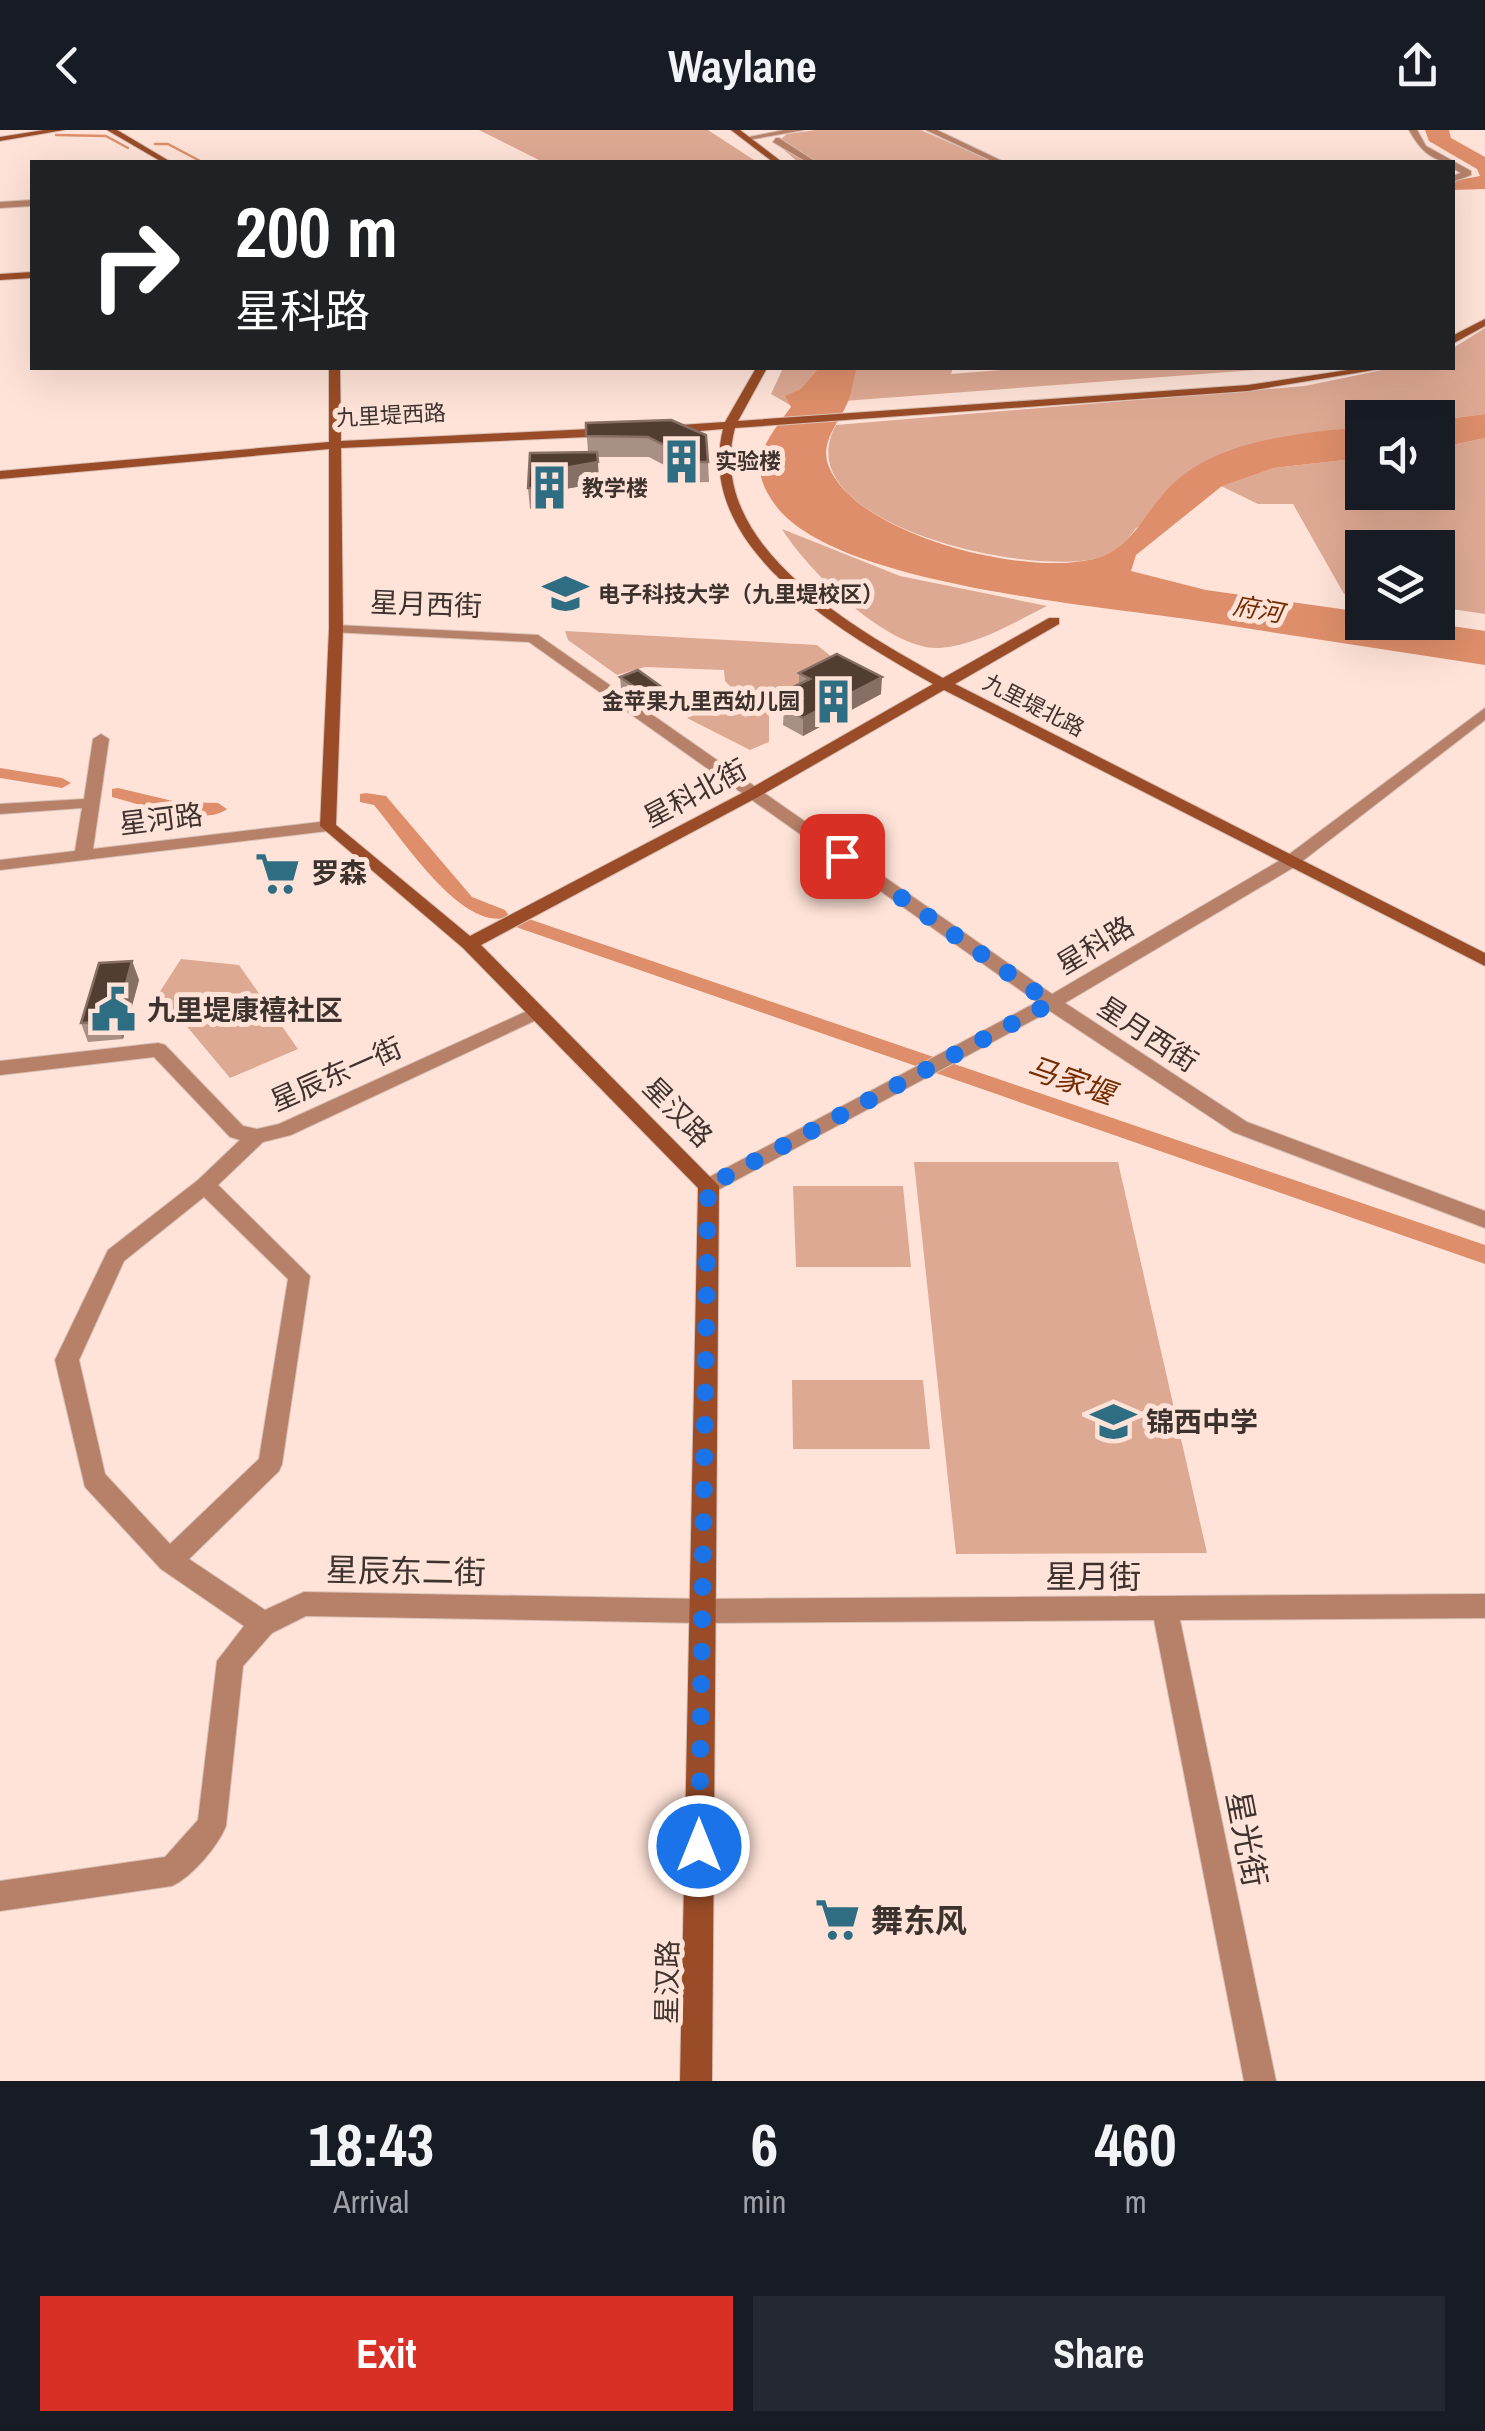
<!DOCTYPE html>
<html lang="en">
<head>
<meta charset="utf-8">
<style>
	:root { --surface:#171b24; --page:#242831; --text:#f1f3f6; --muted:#9ea1a6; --accent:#d93025 }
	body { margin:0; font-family:"Archivo Narrow","Noto Sans SC",sans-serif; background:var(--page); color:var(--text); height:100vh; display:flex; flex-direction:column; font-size:38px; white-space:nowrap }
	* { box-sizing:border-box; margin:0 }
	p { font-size:32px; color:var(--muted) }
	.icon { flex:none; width:55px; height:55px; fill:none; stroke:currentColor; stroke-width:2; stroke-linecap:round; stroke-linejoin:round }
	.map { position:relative; height:1951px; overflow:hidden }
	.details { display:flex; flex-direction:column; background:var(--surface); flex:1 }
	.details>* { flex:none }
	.hud { position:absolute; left:30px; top:30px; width:1425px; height:210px; border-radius:0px; box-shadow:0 10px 40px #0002; background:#202124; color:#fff; overflow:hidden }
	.fabs { position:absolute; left:1345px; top:270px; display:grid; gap:20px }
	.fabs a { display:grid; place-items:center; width:110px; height:110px; border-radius:0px; background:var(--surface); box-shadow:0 10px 40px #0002; font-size:50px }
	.pin { position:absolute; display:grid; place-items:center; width:85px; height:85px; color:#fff; margin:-42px; border-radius:20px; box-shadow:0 5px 15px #0006 }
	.me { position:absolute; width:110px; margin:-55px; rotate:0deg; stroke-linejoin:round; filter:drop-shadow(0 0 8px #0008) }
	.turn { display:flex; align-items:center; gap:35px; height:210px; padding:0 40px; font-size:45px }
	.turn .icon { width:130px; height:130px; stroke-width:2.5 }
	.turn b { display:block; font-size:70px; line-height:85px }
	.eta { display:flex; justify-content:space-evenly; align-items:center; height:170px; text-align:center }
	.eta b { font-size:60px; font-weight:700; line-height:70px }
	.button { display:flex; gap:20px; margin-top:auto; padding:20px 40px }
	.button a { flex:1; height:115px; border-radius:0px; background:var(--accent); color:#fff; font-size:40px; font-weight:700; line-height:115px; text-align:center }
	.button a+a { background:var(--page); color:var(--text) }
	header { display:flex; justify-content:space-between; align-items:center; height:130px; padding:0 40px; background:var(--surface); font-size:45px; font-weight:700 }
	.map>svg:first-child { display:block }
	.green { fill:#dea993 }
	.water { fill:#de8e6a }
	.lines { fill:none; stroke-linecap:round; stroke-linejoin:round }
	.stream { stroke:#de8e6a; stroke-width:2.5 }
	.canal { fill:#de8e6a; fill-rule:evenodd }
	.street-casing { stroke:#d8c0b6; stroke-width:2 }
	.secondary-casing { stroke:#d8c0b6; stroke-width:2 }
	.street { fill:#b78169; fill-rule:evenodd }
	.secondary { fill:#994c27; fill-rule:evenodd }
	.wall { fill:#a89086 }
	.shaded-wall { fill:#866f64 }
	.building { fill:#523d33; stroke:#866f64; stroke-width:2.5 }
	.route { stroke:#1a73e8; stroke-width:18; stroke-dasharray:0 32.4 }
	.labels { text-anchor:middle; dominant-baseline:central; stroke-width:10; stroke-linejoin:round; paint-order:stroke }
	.far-street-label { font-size:22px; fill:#3d332e; stroke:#ffe3d8 }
	.far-poi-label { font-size:22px; font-weight:bold; fill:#3d332e; stroke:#ffe3d8; text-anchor:start }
	.far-water-label { font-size:25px; font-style:italic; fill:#742d03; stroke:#ffe3d8 }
	.street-label { font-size:28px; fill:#3d332e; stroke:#ffe3d8 }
	.poi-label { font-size:28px; font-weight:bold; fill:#3d332e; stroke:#ffe3d8; text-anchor:start }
	.water-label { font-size:30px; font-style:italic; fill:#742d03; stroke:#ffe3d8 }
	.near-street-label { font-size:32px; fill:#3d332e; stroke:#ffe3d8 }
	.near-poi-label { font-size:32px; font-weight:bold; fill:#3d332e; stroke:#ffe3d8; text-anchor:start }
</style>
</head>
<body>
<header><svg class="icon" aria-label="back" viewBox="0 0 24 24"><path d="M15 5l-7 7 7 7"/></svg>Waylane<svg class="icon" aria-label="share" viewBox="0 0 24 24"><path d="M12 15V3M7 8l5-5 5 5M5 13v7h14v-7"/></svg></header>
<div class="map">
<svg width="1485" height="1951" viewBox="0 0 1485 1951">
	<rect width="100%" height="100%" fill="#ffe3d8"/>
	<g class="green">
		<polygon points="479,0 708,0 757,32 543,32"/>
		<polygon points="816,0 921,0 994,32 798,32 776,13 787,4"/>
		<path d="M 1485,198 L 1485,284 L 1438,290 L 1362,288 L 1362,297 L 1335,300 L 1136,398 C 1127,411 1117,421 1101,427 C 1036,449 781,394 836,295 L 1305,256 L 1392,238 L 1452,238 L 1453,218 Z"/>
		<polygon points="783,238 953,238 951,244 1029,238 1283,238 790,275 771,264"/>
		<polygon points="1485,308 1485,484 1438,477 1438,418 1362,418 1362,467 1344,464 1293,374 1258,374 1221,356 1274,338 1362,328 1362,362 1438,362 1438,318"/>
		<path d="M 782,399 L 900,446 L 1047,476 C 1015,492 975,516 939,518 C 888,520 807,440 782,399 Z"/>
		<polygon points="565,501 817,515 832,527 805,554 784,563 791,572 769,584 769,612 750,620 687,588 740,567 725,551 724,540 645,537 617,545 568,510"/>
		<polygon points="181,829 239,835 298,919 230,948 159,863"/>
		<polygon points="914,1032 1118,1032 1207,1423 956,1424"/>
		<polygon points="793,1056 903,1056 911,1137 796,1137"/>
		<polygon points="923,1250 930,1319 793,1319 792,1250"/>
	</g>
	<g class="water">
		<polygon points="1425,0 1449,0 1451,8 1485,27 1485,59 1453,60 1453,51 1480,46 1477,39 1429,11"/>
		<path d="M 819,238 L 857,238 C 853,249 852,263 847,274 C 838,294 819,313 829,337 C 857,407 1038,451 1103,426 C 1136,413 1149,374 1176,351 C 1224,309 1301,303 1362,297 L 1362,328 L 1274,338 L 1222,356 L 1136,425 L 1131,441 L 1206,460 L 1362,482 L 1362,492 L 1432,493 L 1485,501 L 1485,535 C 1388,520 1290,505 1193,490 C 1096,475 836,455 776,376 C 744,334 766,311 791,277 L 785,266 L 801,259 Z"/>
		<polygon points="1485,284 1485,308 1438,318 1438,290"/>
	</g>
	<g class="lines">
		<g class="stream">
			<polyline points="56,5 106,6 128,18"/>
			<polyline points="155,14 168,14 202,32"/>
		</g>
		<g class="canal">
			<polygon points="0,638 62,648 71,653 62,658 0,648"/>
			<path d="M 118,658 L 177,672 L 218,673 L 227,679 C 205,697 138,674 112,667 L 112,659 Z"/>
			<path d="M 366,663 L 386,666 L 472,767 L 505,780 L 508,784 L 505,788 C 459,798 401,707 374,675 L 360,672 L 360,664 Z"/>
			<polygon points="523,787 1485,1115 1485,1134 516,797 513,793"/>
		</g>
		<defs>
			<g id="street">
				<polygon points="784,0 804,0 748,10 744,8"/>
				<polygon points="926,0 937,0 1004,32 994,32"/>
				<path d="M 1409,0 L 1417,0 L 1426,16 L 1471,41 L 1471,45 L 1452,52 L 1452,46 L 1461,43 L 1452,38 L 1452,32 C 1431,32 1419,18 1409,0 Z"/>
				<polygon points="776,8 779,8 816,32 807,32 773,12"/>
				<polygon points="32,70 32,76 0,78 0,72"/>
				<polygon points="336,495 538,505 1052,864 1284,728 1485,578 1485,590 1296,736 1065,873 1247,992 1485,1081 1485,1098 1233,1002 1050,881 716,1061 702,1061 699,1056 702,1051 1037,872 529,512 331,502 331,496"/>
				<polygon points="101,604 109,609 93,719 328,691 336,696 328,701 0,740 0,730 75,721 82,678 0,684 0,674 84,669 93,609"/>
				<path d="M 538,876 L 547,882 L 545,886 L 291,1005 L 263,1012 L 218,1055 L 310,1146 L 282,1334 L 279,1341 L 189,1429 L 265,1480 L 304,1462 L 701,1469 L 1485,1464 L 1485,1488 L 1180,1490 L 1276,1951 L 1244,1951 L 1154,1490 L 701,1493 L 306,1486 L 272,1503 L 243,1536 L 226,1696 C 218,1716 192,1747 172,1756 L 0,1781 L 0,1751 L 165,1727 L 198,1690 L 217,1531 L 244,1496 L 161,1439 L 85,1357 L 55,1230 L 108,1120 L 198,1050 L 240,1010 L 230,1007 L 154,927 L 0,945 L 0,931 L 158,913 L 165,915 L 243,996 L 257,999 L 279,994 ZM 204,1067 L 288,1149 L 259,1329 L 170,1414 L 105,1344 L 79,1230 L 124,1131 Z"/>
			</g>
			<g id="secondary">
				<polygon points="44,0 64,0 0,11 0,7"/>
				<polygon points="107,0 117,0 171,32 162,32"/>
				<polygon points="731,0 740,0 782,32 773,32"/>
				<polygon points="32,142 32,148 0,150 0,144"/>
				<polygon points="1485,189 1485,196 1452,214 1452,206"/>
				<path d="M 329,238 L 340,238 L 341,311 L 611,298 L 617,302 L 611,306 L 341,318 L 343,499 L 336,695 L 470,806 L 746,661 L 933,554 C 847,505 693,420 723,299 L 665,304 L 659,300 L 665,296 L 725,292 L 756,238 L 767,238 L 738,291 L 1248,255 L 1361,238 L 1386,238 L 1248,261 L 735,298 C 703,417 860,501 943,548 L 1049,488 L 1059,488 L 1059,494 L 955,554 L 1485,823 L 1485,836 L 944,560 L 758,667 L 481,815 L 719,1056 L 712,1951 L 680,1951 L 698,1058 L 463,818 L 320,696 L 329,499 L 329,319 L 0,349 L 0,341 L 329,312 Z"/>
			</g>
		</defs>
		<use href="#street" class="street-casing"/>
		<use href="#secondary" class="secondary-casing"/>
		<use href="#street" class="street"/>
		<use href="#secondary" class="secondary"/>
	</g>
	<g class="wall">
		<polygon points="671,290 708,332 709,352 665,353 664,335 649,327 597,327 599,353 565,359 564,378 530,379 528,358 588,322 586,293"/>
		<polygon points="799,543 881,564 803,606 783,595 784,577 787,576 787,560 799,554"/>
		<polygon points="620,547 671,575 654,582 621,558"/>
		<polygon points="132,831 139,850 123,909 88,912 81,893"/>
	</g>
	<g class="shaded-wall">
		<polygon points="598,332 599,353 565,359 564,378 563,358 564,338"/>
		<polygon points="882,547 881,564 803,606 803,588"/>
		<polygon points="670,563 671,575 654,582 654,570"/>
		<polygon points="132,831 139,850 123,909 116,891"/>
	</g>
	<g class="building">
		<polygon points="671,290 706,305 708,332 664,332 664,315 648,307 586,306 586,293"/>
		<polygon points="597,322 598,332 564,338 563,358 528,358 530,323"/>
		<polygon points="837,524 882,547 803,588 784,577 802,568 787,560 810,549 799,543"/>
		<polygon points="638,540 670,563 654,570 620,547"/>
		<polygon points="132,831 116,891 81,893 99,833"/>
	</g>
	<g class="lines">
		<polyline class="route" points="699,1716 708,1056 1051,873 842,726"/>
	</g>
	<defs>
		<symbol id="building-bare" viewBox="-9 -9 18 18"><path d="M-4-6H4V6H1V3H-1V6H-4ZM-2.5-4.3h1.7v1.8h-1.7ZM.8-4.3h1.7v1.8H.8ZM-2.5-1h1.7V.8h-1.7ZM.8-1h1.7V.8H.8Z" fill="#2f6d83" stroke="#ffe3d8" stroke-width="2.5" paint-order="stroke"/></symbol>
		<symbol id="university-bare" viewBox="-9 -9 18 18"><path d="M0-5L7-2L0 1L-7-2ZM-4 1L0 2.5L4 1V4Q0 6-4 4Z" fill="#2f6d83" stroke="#ffe3d8" stroke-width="2.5" paint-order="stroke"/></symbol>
		<symbol id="supermarket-bare" viewBox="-9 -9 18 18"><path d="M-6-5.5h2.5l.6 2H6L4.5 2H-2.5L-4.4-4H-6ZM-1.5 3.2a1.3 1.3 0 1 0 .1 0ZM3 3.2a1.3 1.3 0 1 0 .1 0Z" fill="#2f6d83" stroke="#ffe3d8" stroke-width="2.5" paint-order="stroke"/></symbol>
		<symbol id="civic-bare" viewBox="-9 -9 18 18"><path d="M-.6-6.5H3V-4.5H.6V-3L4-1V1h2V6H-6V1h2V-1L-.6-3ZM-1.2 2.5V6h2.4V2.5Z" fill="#2f6d83" stroke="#ffe3d8" stroke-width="2.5" paint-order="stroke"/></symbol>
		<symbol id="school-bare" viewBox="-9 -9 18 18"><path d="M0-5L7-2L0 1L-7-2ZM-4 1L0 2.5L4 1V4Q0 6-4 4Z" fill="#2f6d83" stroke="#ffe3d8" stroke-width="2.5" paint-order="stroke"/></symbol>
	</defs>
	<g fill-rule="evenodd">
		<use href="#building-bare" x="650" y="300" width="63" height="63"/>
		<use href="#building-bare" x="518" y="326" width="63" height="63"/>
		<use href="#university-bare" x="534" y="432" width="63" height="63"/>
		<use href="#building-bare" x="802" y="540" width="63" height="63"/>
		<use href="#supermarket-bare" x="246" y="712" width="63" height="63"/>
		<use href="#civic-bare" x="82" y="848" width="63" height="63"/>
		<use href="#school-bare" x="1082" y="1260" width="63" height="63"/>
		<use href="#supermarket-bare" x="806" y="1758" width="63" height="63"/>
	</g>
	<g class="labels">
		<g class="far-street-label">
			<text transform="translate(391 285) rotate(-3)">九里堤西路</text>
			<text transform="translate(1034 575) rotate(27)">九里堤北路</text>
		</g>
		<g class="far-poi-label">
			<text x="715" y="331">实验楼</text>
			<text x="582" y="358">教学楼</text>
			<text x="598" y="464">电子科技大学（九里堤校区）</text>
			<text x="800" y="571" text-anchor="end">金苹果九里西幼儿园</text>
		</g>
		<g class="far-water-label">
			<text transform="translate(1258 479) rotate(10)">府河</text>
		</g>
		<g class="street-label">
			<text transform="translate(426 474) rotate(2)">星月西街</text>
			<text transform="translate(695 663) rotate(-28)">星科北街</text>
			<text transform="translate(161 689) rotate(-7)">星河路</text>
			<text transform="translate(1095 815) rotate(-31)">星科路</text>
			<text transform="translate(1148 904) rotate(33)">星月西街</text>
			<text transform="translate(336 944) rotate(-24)">星辰东一街</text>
			<text transform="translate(678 982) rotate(45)">星汉路</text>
			<text transform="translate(667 1852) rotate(-89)">星汉路</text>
		</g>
		<g class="poi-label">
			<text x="311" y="743">罗森</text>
			<text x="147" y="880">九里堤康禧社区</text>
			<text x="1146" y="1292">锦西中学</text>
		</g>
		<g class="water-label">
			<text transform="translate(1071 950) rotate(19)">马家堰</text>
		</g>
		<g class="near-street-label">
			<text transform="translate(406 1441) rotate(1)">星辰东二街</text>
			<text x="1093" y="1446">星月街</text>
			<text transform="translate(1247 1709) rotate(79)">星光街</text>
		</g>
		<g class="near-poi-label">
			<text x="871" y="1790">舞东风</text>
		</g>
	</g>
</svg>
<div class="fabs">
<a><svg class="icon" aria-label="sound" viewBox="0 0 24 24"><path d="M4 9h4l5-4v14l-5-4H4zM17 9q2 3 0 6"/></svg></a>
<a><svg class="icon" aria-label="layers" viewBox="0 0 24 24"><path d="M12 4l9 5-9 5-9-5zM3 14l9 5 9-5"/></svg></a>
</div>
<div class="pin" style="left:842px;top:726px;background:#d93025"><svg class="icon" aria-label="arrive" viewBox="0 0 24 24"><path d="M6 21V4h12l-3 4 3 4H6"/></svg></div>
<svg class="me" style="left:699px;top:1716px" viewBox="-20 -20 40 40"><circle r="17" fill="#1a73e8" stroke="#fff" stroke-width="3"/><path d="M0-11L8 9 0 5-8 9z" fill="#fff"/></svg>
<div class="hud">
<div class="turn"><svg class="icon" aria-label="right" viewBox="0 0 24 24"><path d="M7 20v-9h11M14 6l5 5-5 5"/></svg><div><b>200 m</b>星科路</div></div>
</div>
</div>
<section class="details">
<div class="eta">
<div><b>18:43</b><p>Arrival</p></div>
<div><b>6</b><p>min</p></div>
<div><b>460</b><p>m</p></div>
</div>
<div class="button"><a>Exit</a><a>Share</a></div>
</section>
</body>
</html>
